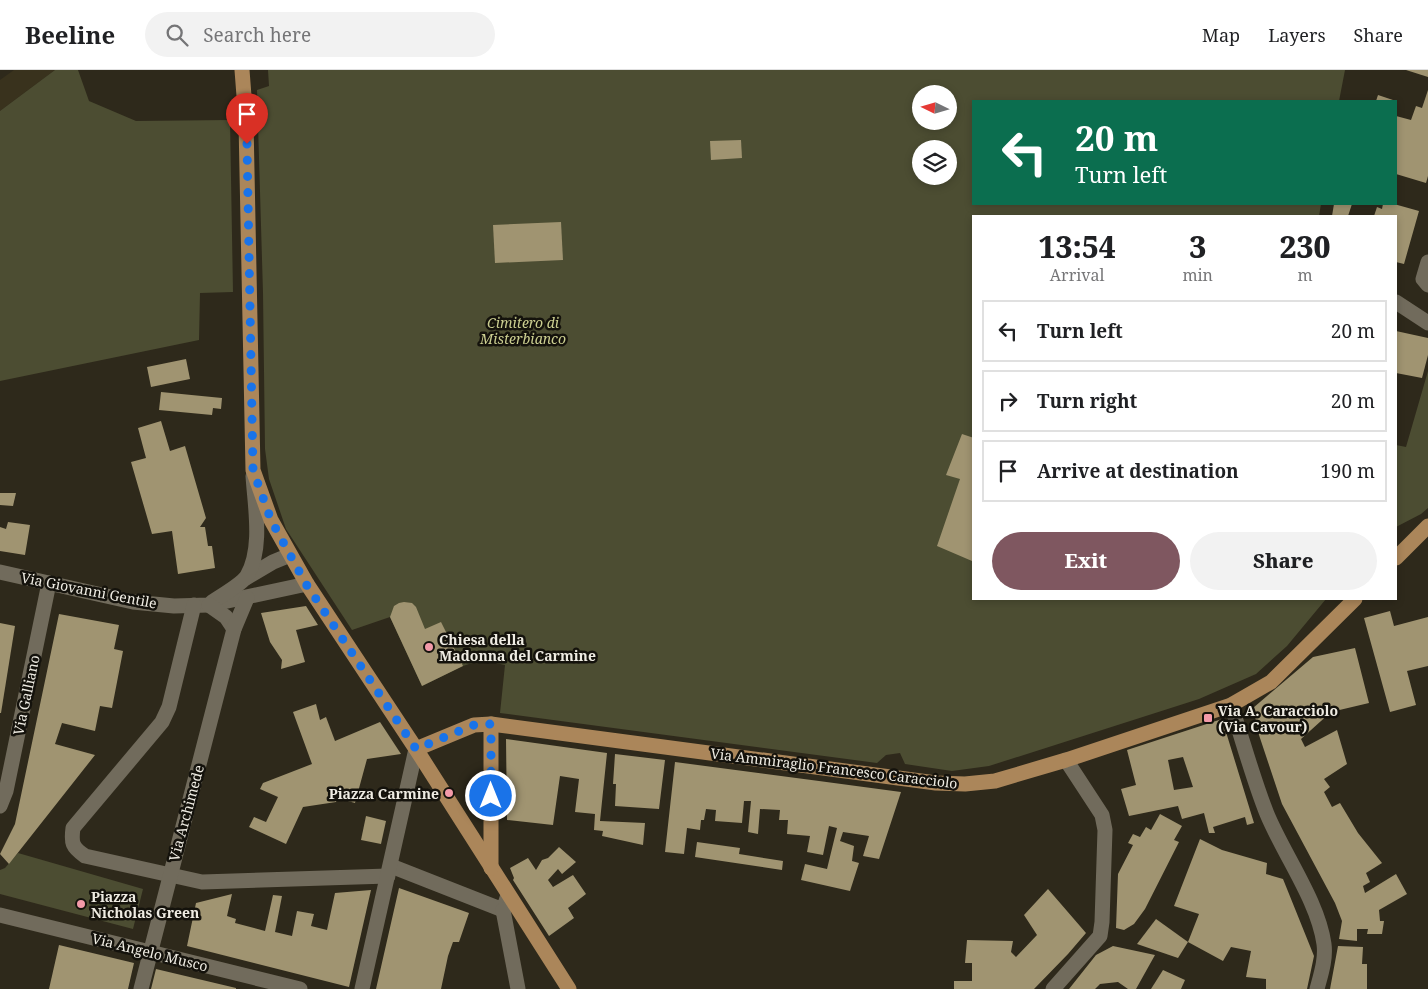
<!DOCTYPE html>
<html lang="en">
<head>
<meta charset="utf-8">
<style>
	:root { --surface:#fff; --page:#f2f2f2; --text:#202124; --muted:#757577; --line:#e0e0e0; --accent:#7f5760 }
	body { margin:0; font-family:"Noto Serif",serif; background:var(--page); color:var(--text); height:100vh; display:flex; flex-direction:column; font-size:19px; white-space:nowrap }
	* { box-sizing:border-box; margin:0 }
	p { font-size:16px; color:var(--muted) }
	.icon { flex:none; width:28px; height:28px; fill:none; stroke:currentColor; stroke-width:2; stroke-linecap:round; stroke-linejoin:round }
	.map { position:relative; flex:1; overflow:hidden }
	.details { position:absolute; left:972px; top:145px; width:425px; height:385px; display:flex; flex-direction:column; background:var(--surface); border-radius:0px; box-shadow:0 2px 8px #0003 }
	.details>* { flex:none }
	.banner { position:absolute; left:972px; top:30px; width:425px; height:105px; border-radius:0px; box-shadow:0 2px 8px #0003; background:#0b6e4f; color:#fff; overflow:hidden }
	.needle { width:32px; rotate:275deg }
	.buttons { position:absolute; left:912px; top:15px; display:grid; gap:10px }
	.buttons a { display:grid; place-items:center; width:45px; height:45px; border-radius:50%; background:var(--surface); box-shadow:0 2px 8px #0003; font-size:25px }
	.pin { position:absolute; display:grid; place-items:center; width:42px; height:42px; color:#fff; margin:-51px -21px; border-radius:50% 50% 50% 0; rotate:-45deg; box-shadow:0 0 5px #0007 }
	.pin .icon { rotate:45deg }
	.me { position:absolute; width:55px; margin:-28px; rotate:0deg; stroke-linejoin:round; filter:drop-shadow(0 0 4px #0008) }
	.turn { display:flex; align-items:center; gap:18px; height:105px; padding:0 20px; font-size:22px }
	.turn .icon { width:65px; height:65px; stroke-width:2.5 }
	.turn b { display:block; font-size:35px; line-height:42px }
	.eta { display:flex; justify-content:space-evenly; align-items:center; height:85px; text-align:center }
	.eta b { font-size:30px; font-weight:800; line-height:35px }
	.primary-button { display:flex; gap:10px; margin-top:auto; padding:10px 20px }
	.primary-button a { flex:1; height:58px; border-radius:30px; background:var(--accent); color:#fff; font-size:20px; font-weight:800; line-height:58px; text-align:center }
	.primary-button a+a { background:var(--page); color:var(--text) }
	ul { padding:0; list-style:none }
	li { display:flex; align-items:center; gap:15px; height:62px; margin:0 10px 8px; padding:0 10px; border:2px solid var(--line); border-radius:0px }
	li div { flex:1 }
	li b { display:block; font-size:19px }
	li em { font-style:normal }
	header { display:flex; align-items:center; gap:30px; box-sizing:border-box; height:70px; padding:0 25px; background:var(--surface); border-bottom:1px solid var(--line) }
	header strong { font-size:24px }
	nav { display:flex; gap:28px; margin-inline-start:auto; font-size:18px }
	.search { width:350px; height:45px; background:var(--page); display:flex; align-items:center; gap:12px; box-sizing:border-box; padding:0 18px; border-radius:28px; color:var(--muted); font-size:19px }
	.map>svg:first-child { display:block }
	.built { fill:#39321d }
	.green { fill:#4c4d32; fill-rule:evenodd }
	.building { fill:#a09471; fill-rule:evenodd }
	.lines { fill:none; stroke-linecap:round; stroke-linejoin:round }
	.minor { stroke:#716b5c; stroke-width:15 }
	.major { stroke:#ab865a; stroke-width:15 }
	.route { stroke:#1a73e8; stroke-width:9; stroke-dasharray:0 16.2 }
	.poi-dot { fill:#f39aa9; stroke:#14120c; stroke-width:2 }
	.labels { text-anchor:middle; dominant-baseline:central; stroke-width:5; stroke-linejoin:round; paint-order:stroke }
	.park-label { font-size:14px; font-style:italic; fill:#cbce90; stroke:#14120c }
	.street-label { font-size:14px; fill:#efece3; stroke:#14120c }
	.poi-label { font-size:14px; font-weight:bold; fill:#efece3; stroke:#14120c; text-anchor:start }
</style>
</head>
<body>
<header>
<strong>Beeline</strong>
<div class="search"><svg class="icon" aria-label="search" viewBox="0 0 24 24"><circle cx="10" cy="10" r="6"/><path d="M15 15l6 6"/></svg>Search here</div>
<nav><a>Map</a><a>Layers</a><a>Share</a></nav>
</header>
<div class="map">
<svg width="1428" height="919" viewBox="0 0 1428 919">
	<rect width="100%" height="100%" fill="#2e291b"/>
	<polygon class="built" points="14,0 55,0 0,41 0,10"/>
	<g class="green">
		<polygon points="55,0 78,0 89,31 136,51 230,50 233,222 200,223 199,270 0,311 0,41"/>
		<path d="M 268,0 L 1345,0 L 1339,31 L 974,31 L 974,134 L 1321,134 L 1319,146 L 974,146 L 974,529 L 1326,529 L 1287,576 L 1256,604 L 1199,629 L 989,696 L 952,701 L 905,694 L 900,683 L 886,685 L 877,693 L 500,643 L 505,595 L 481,590 L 463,596 L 422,616 L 390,547 L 352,560 L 286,459 L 269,409 L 265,379 L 263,223 L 257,20 L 269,16 ZM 921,24 L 949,24 L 949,51 L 921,51 ZM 921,79 L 949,79 L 949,106 L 921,106 Z"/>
		<polygon points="1428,301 1428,438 1421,444 1396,457 1396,375 1406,377"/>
		<polygon points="18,783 143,819 133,859 0,824 0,800 5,798"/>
	</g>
	<g class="building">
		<polygon points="1406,0 1428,0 1428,7"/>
		<polygon points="1428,20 1428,106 1426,113 1396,104 1396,46 1411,50 1416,36 1422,38"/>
		<polygon points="1378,25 1396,31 1376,31"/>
		<polygon points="741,70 742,88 711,90 710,71"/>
		<polygon points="1334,134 1352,134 1348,146 1332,146"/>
		<polygon points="1383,134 1394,134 1419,141 1404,194 1396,192 1396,146 1374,146 1377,137 1382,139"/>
		<polygon points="561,152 563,190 495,193 493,155"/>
		<polygon points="1396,261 1428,268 1428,285 1422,308 1396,303"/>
		<polygon points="186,289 190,309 151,317 147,297"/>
		<polygon points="161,322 222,328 221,339 213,338 212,345 159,340"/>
		<polygon points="161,351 170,381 185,376 206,448 200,457 205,457 208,476 212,476 215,498 178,504 172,461 152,464 131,392 146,388 138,358"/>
		<polygon points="962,364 974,368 974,488 972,491 937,476 960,409 946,405"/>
		<polygon points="0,423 16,423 13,436 0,435"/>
		<polygon points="8,452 30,455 25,485 0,481 0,457 6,459"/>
		<polygon points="404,532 412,533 416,537 425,559 441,552 463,596 422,616 390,547 394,536 399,533"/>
		<polygon points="306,536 318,555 296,560 305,592 281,599 282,590 270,572 261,543"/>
		<polygon points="1390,541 1394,556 1428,547 1428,596 1407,601 1416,635 1390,642 1364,548"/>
		<polygon points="59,544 119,555 114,579 123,581 112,638 100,636 95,661 62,653 55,674 95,685 9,794 0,784 15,754"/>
		<polygon points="0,553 15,556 1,643 0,643"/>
		<polygon points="1355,578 1369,633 1331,642 1301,669 1305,677 1337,660 1347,694 1324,709 1330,717 1324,722 1332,737 1340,733 1358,763 1382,793 1366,803 1370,812 1363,816 1365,823 1396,804 1407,824 1379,840 1380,851 1384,851 1382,864 1367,864 1368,859 1357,859 1357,871 1339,869 1342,851 1335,833 1282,734 1259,665 1253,638 1313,587"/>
		<polygon points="316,634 320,650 326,647 335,671 380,652 401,684 367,689 355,733 337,728 336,732 303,737 286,774 249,757 254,747 266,752 278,727 260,719 263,713 312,694 293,642"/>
		<path d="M 1222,649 L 1254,753 L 1247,755 L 1245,747 L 1213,757 L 1215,763 L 1209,763 L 1204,743 L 1182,749 L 1178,736 L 1129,746 L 1121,719 L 1136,715 L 1127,680 ZM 1183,687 L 1193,717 L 1174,720 L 1168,690 Z"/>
		<polygon points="506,669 607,683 600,751 645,753 643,775 602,766 603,761 594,760 595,744 575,742 579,709 560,706 553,755 507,750"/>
		<polygon points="615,684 665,690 659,739 615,736 616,714 613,714"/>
		<polygon points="675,692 819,711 901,722 879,789 863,786 869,766 843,762 840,771 854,776 852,791 859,793 850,821 801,810 805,794 827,799 837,758 829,756 823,785 807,782 810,766 787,764 788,750 779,750 780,740 760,739 758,764 748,762 751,731 744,731 742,753 715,751 716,740 706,739 704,750 701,750 700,760 687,758 684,784 665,782"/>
		<polygon points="1160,744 1182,756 1174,770 1179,772 1145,839 1134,854 1124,860 1116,858 1118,804 1133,775 1128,773 1133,764 1140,767 1146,757 1151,760"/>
		<polygon points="366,746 386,751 381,774 361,770"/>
		<polygon points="1200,769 1222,780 1267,793 1266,804 1283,809 1314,886 1307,919 1266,919 1266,909 1246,907 1251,881 1231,877 1223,891 1188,872 1199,844 1174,836"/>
		<polygon points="697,772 740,778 739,784 783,791 782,800 695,787"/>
		<polygon points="559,777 576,792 562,804 558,799 548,810 553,817 573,805 586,824 568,838 574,848 549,866 513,810 514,808 510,798 528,788 536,800 542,790 548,788"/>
		<polygon points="399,818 469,843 459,872 453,872 448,886 441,919 376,919"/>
		<polygon points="1048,819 1086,863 1068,884 1034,919 954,919 954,911 972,911 972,893 965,893 967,870 1013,871 1011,882 1016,887 1037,865 1024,845"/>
		<polygon points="371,820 349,917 187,876 196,833 232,824 227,846 236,849 235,853 265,861 273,825 282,826 275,862 292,866 297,841 314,844 311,856 327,860 335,823"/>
		<polygon points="1156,849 1188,872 1178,888 1137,874"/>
		<polygon points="59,875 134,893 128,919 49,919"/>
		<polygon points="1113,876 1155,885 1136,919 1128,919 1118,912 1100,914 1095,919 1069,919 1096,885"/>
		<polygon points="1338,876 1363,877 1362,894 1367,894 1367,919 1330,919"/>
		<polygon points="156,899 236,918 236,919 151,919"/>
		<polygon points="1163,900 1185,910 1181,919 1151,919"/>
	</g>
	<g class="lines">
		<g class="minor">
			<polyline points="1428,192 1423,209 1428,215"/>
			<polyline points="1396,232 1428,253"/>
			<polyline points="0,502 133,532 174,536 209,535 307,514"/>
			<polyline points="246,508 273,492 290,485"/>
			<path d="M 212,532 C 221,526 242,514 247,506 C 263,478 255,437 253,406"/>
			<path d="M 194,535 L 169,637 L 162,652 L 73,758 C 71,773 72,777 85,786 L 202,812 L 388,806"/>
			<polyline points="209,535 226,547 234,559"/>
			<path d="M 1231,635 C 1243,671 1253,709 1267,744 C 1284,785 1318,831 1324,874 C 1326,889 1321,904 1317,919"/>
			<polyline points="0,736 6,721 49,513"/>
			<polyline points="391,796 503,840 508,825"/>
			<polyline points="503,840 518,919"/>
			<polyline points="0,845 300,919"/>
			<polyline points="141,919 234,559 247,528"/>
			<polyline points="362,919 416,679"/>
			<polyline points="1053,919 1100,866 1102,852 1105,760 1102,745 1066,690"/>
		</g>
		<g class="major">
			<polyline points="242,0 246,52 253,400 271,450 307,514 416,679 569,919"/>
			<polyline points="1396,488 1428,456"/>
			<polyline points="416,679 474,655 491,654 936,713 965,714 995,711 1066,690 1231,635 1271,612 1355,529"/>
			<polyline points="491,798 491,654"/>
		</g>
	</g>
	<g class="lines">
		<polyline class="route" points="247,74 253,400 271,450 306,514 416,679 474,655 491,654 491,726"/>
	</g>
	<g class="poi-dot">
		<circle cx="429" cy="577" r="5"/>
		<rect x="1203" y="643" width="10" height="10" rx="2.5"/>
		<circle cx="449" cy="723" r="5"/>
		<circle cx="81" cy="834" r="5"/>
	</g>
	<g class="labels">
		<g class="park-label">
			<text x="523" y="252">Cimitero di<tspan x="523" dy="16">Misterbianco</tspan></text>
		</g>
		<g class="street-label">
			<text transform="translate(89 520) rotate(11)">Via Giovanni Gentile</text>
			<text transform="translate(26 625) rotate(-78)">Via Galliano</text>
			<text transform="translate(834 698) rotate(7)">Via Ammiraglio Francesco Caracciolo</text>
			<text transform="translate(186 743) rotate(-75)">Via Archimede</text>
			<text transform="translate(150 882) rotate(14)">Via Angelo Musco</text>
		</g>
		<g class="poi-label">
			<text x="439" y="569">Chiesa della<tspan x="439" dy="16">Madonna del Carmine</tspan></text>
			<text x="1218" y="640">Via A. Caracciolo<tspan x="1218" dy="16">(Via Cavour)</tspan></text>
			<text x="439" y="723" text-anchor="end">Piazza Carmine</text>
			<text x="91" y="826">Piazza<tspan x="91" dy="16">Nicholas Green</tspan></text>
		</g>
	</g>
</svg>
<div class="buttons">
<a><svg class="needle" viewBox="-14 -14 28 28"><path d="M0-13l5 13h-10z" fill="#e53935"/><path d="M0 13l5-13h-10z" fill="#757577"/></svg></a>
<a><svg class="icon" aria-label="layers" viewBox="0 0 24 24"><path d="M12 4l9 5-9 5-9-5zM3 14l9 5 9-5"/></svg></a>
</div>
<div class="pin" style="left:247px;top:74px;background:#d93025"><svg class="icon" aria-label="arrive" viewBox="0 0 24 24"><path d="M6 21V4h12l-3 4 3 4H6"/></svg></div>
<svg class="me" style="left:491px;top:726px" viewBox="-20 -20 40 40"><circle r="17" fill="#1a73e8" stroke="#fff" stroke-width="3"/><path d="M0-11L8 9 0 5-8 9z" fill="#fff"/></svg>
<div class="banner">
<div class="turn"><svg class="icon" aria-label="left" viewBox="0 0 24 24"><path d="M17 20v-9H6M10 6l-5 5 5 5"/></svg><div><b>20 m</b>Turn left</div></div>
</div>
<section class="details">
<div class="eta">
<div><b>13:54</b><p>Arrival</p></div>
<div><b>3</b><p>min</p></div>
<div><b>230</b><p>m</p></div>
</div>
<ul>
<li><svg class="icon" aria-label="left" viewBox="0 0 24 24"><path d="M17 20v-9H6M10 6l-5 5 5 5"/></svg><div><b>Turn left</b></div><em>20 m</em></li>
<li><svg class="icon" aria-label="right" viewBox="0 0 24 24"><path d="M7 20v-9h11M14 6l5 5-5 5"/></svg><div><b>Turn right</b></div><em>20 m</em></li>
<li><svg class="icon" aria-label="arrive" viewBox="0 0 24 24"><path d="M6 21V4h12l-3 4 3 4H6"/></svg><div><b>Arrive at destination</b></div><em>190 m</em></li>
</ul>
<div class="primary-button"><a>Exit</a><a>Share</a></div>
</section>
</div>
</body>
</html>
